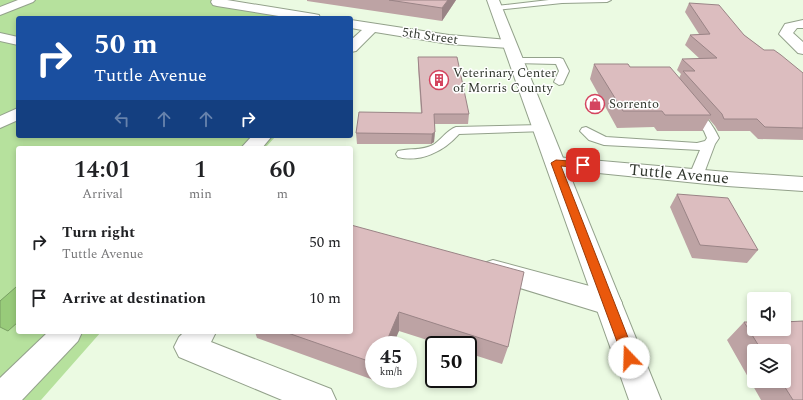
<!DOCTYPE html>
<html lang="en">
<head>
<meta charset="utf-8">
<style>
	:root { --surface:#fff; --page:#f6f6f6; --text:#202124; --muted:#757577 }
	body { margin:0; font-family:Spectral,serif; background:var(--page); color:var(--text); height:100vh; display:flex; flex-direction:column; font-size:15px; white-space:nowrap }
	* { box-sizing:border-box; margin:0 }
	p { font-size:13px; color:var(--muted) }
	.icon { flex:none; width:22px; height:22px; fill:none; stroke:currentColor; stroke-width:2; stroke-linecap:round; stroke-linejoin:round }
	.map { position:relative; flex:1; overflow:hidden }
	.panel { position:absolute; left:16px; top:146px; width:337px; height:188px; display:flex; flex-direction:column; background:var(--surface); border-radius:4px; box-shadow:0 2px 6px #0003 }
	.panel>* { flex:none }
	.banner { position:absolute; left:16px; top:16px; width:337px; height:122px; border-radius:4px; box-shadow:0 2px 6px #0003; background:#1a4fa0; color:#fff; overflow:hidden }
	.fabs { position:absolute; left:747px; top:292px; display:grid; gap:8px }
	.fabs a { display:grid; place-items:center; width:44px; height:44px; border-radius:4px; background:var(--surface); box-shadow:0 2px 6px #0003; font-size:20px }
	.speed { position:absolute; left:365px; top:336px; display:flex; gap:8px; font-size:20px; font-weight:700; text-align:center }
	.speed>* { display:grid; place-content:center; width:52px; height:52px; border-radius:50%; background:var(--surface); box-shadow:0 2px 6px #0003; line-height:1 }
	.speed small { font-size:10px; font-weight:400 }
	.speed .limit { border:2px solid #111; border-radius:6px; background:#fff; color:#111 }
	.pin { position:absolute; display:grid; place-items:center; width:34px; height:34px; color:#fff; margin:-17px; border-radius:8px; box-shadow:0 2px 6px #0006 }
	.me { position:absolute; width:44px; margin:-22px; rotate:339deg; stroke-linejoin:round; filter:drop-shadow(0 0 3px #0008) }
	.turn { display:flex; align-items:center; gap:14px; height:84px; padding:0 12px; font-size:18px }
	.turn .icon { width:52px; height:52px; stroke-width:2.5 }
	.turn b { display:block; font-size:28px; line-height:34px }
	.lanes { display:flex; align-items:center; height:38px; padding:0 12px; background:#0003; justify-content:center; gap:20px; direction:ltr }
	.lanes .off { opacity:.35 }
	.eta { display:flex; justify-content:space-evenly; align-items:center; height:68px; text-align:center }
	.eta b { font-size:24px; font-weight:600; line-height:28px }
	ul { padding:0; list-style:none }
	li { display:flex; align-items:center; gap:12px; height:56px; padding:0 12px }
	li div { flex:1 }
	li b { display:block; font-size:15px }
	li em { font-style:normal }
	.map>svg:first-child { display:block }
	.green { fill:#b6e19d }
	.water { fill:#98cb7a; stroke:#789e63 }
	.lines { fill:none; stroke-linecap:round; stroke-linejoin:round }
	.service-casing { stroke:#93a18b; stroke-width:2 }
	.pedestrian-casing { stroke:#93a18b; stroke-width:2 }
	.minor-casing { stroke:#93a18b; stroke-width:2 }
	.secondary-casing { stroke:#93a18b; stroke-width:2 }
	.service { fill:#fff; fill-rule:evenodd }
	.pedestrian { fill:#fff; fill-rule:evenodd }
	.minor { fill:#fff; fill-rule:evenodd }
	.secondary { fill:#fff; fill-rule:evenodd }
	.wall { fill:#bda3a4; fill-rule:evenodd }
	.shaded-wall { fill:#9a8486 }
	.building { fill:#dcbdbf; stroke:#9a8486 }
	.route { fill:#ea580c; stroke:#983908 }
	.labels { text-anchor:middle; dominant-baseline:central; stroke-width:3; stroke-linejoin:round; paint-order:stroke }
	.far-street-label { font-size:13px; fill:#2f352c; stroke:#fff }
	.far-poi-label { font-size:13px; fill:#2f352c; stroke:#fff; text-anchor:start }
	.street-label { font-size:16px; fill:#2f352c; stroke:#fff }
</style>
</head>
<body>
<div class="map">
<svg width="803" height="400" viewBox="0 0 803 400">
	<rect width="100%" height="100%" fill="#ebfae2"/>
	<polygon class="green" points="0,0 228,0 323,18 18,18 18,136 276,136 265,148 18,148 18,332 101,332 41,400 0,400"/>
	<polygon class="water" points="16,287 18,288 18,322 8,331 0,327 0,301"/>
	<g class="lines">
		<defs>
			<g id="service">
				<polygon points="549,0 611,0 607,2 562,3 496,10 492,8 496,6"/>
				<polygon points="517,58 560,58 563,59 569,71 563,84 559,85 554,82 559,71 556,64 514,63 512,61"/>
				<path d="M 694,109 C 704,111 715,129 719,138 L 715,144 L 703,176 L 701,179 L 696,180 L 691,179 L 689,176 L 700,150 L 604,145 L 589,140 L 580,131 L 582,128 L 586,127 L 606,137 L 697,143 L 705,141 L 707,138 L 704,131 L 688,112 Z"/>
				<path d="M 542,125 L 546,127 L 548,129 L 546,131 L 459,134 C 444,151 421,163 398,157 L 396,154 L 398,151 C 409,148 422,151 433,145 C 441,140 447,130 456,127 Z"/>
			</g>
			<g id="pedestrian">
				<polygon points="18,0 35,0 33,2 0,15 0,7"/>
				<polygon points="0,33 18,37 18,45 0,41"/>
				<polygon points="18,108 18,120 0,128 0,116"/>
			</g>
			<g id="minor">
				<polygon points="212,0 227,0 314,14 319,15 320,18 291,18 217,6 213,5 211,2"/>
				<polygon points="351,20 449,35 509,40 514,41 516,44 514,47 509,48 449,44 375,32 356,51 351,52 351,40 362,30 351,28"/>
				<polygon points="803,20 803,28 797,28 793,33 803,42 803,54 798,53 779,34 785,24"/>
				<polygon points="252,136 272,136 262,148 241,148"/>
				<polygon points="556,157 727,172 803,177 803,191 727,186 549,168 546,163 549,158"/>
				<polygon points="493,260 608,291 618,295 622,303 618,311 608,315 484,277 480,270 484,263"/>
				<polygon points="48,332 82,332 78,341 22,400 0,400 0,378"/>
				<polygon points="184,332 216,332 211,342 331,389 336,400 282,400 179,357 174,347 179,337"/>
			</g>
			<polygon id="secondary" points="487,0 499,0 661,400 629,400"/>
		</defs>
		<use href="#service" class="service-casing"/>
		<use href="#pedestrian" class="pedestrian-casing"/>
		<use href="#minor" class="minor-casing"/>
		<use href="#secondary" class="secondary-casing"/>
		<use href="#service" class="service"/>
		<use href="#pedestrian" class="pedestrian"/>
		<use href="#minor" class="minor"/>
		<use href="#secondary" class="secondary"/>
	</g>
	<g class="wall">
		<polygon points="307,0 456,0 442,21 307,1"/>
		<polygon points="689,3 744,35 764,50 803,73 803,140 758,139 750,131 718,131 715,126 709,119 702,131 657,131 654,127 617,128 590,79 594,64 630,67 679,78 681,74 677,70 682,59 700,59 685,45 690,35 699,34 685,12"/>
		<polygon points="418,57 469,114 468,124 435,124 434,142 431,144 357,144 356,133 421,113 418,66"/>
		<polygon points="677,194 758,250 747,263 692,258 670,207"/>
		<polygon points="351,225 508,347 502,364 468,353 468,345 443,345 399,331 374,345 374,379 380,379 379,382 257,338 255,332 351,332"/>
		<path d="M 803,321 L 803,400 L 761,400 L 727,340 L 744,322 L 754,322 L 754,329 L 784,329 L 784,322 ZM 754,351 L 784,351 L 784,381 L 754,381 Z"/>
	</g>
	<g class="shaded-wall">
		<polygon points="448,0 456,0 442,21 442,8"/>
		<polygon points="435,132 434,142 431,144 432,134"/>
		<polygon points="399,312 399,331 393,345 385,345"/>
	</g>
	<g class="building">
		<polygon points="389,0 448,0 442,8"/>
		<polygon points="689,3 719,5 744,35 764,50 774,50 781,55 803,73 803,128 765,127 757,119 724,119 722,114 683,71 695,71 682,59 717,58 690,35 710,34"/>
		<polygon points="418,57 457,57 469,114 434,114 435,132 432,134 356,133 359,112 422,113"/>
		<polygon points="594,64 628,64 630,67 670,67 711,115 665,115 662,111 623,111"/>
		<polygon points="677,194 728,198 758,250 700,245"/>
		<polygon points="351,225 524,272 508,347 399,312 385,345 374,345 374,363 285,332 351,332"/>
		<polygon points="803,321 803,400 793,400 781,381 784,381 784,351 762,351 744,322 754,322 754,329 784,329 784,322"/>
	</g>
	<polygon class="route" points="556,160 583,162 587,165 583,168 561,166 636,358 634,362 629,364 625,362 623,358 551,163"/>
	<defs>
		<symbol id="building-ring" viewBox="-11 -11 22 22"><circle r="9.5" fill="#fff" stroke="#d4445f" stroke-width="1.5"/><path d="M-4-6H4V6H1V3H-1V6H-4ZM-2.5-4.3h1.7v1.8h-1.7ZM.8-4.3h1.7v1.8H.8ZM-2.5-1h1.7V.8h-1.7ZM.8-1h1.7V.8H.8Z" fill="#d4445f"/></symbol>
		<symbol id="shop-ring" viewBox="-11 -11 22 22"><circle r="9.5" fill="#fff" stroke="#d4445f" stroke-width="1.5"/><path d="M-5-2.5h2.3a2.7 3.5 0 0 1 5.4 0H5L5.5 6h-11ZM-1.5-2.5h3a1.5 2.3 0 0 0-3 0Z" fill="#d4445f"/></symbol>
	</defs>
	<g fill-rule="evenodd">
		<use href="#building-ring" x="428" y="69" width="22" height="22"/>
		<use href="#shop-ring" x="584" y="93" width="22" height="22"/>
	</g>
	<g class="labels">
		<g class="far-street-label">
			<text transform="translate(430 36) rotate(8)">5th Street</text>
		</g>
		<g class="far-poi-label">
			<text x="453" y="73">Veterinary Center<tspan x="453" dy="15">of Morris County</tspan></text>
			<text x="609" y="104">Sorrento</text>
		</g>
		<g class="street-label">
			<text transform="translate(679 174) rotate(5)">Tuttle Avenue</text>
		</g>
	</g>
</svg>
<div class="fabs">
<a><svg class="icon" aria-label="sound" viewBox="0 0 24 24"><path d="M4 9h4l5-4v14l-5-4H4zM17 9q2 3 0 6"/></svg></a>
<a><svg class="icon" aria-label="layers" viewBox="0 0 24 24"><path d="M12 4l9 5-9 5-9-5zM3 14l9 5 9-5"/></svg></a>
</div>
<div class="speed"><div>45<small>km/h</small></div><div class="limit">50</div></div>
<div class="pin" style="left:583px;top:165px;background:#d93025"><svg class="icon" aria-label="arrive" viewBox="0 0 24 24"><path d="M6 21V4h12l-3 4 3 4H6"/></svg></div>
<svg class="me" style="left:629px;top:358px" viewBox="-20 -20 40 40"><circle r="19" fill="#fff"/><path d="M0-13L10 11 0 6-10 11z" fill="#ea580c"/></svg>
<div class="banner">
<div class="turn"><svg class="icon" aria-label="right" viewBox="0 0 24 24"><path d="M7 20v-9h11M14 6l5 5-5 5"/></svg><div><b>50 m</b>Tuttle Avenue</div></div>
<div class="lanes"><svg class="icon off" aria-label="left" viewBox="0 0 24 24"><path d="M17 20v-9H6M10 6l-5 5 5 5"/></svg><svg class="icon off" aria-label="ahead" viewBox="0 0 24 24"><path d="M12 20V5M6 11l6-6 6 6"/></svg><svg class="icon off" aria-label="ahead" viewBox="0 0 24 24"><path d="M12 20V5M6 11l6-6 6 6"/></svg><svg class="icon" aria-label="right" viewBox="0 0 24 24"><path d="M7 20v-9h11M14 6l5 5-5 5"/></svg></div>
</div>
<section class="panel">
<div class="eta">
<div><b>14:01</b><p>Arrival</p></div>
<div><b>1</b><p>min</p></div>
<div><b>60</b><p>m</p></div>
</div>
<ul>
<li><svg class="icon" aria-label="right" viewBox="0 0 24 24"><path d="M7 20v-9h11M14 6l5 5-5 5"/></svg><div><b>Turn right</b><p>Tuttle Avenue</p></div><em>50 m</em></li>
<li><svg class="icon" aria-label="arrive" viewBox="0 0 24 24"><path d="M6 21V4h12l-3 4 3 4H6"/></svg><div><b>Arrive at destination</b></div><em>10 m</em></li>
</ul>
</section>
</div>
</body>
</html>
